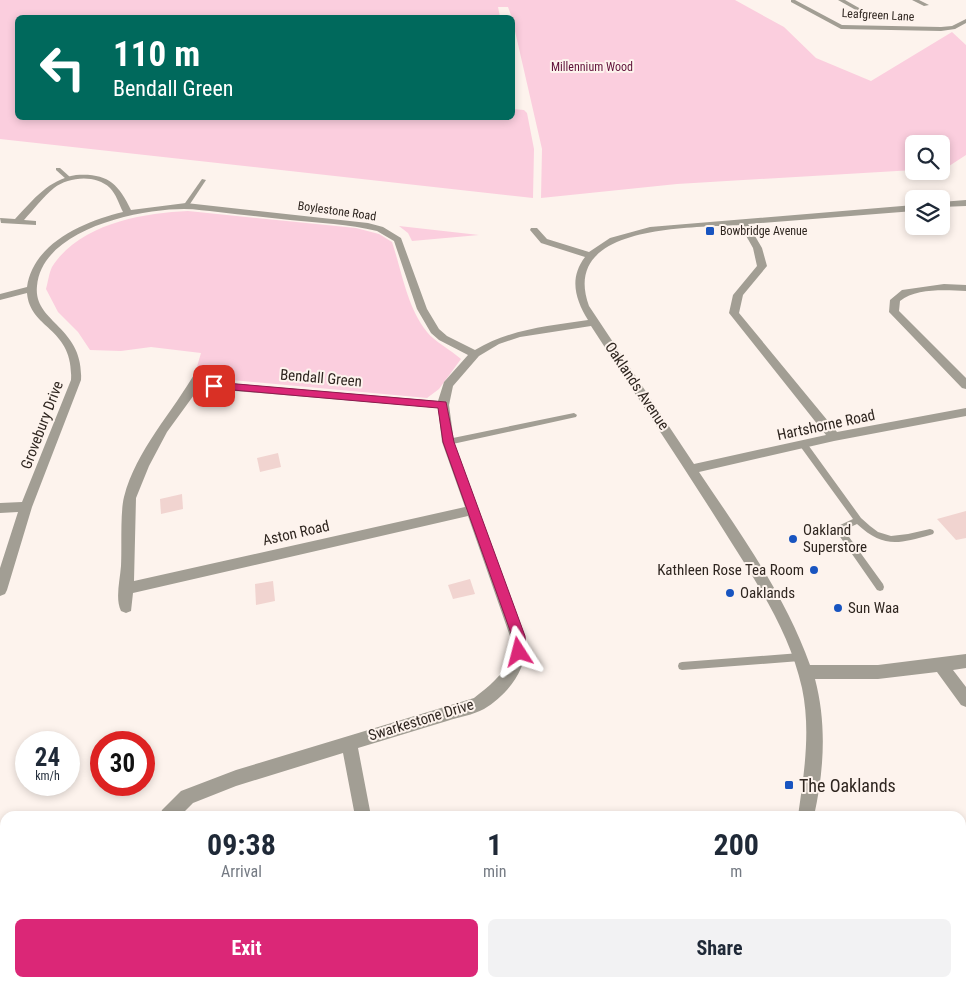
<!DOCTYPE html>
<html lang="en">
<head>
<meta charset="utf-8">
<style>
	:root { --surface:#fff; --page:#f2f2f3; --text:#1f2937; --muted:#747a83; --accent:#db2777 }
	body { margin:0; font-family:"Roboto Condensed",sans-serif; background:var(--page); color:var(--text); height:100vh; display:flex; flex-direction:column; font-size:19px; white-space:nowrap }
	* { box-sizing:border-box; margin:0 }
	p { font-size:16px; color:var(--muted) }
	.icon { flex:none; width:28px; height:28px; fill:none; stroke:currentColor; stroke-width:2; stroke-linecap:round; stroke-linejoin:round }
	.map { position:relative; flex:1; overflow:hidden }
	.side { position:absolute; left:0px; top:811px; width:966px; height:176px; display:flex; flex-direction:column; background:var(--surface); border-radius:15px 15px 0 0; box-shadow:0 2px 8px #0003 }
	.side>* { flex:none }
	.hud { position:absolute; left:15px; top:15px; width:500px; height:105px; border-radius:8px; box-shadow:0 2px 8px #0003; background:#00695c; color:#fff; overflow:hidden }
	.fabs { position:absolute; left:905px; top:135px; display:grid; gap:10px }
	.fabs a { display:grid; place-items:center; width:45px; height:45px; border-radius:8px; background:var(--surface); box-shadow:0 2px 8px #0003; font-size:25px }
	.speed { position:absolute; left:15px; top:731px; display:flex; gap:10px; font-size:25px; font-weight:700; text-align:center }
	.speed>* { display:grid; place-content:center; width:65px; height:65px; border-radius:50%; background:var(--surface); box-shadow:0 2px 8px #0003; line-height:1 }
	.speed small { font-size:12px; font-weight:400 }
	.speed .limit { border:8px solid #d22; background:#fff; color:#111 }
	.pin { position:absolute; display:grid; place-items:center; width:42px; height:42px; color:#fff; margin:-21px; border-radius:10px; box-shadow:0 2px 8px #0006 }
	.me { position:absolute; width:55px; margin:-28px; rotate:351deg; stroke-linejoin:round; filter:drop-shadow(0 0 4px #0008) }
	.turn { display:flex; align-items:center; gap:18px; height:105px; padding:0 15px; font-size:22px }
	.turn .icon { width:65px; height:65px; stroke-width:2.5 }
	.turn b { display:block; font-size:35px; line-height:42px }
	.eta { display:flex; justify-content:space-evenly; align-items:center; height:85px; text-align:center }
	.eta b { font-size:30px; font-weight:700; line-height:35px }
	.action { display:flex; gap:10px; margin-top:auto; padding:10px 15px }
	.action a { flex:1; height:58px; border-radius:8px; background:var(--accent); color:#fff; font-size:20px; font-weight:700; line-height:58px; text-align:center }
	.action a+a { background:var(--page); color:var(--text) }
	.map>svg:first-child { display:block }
	.green { fill:#fbcede }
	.building { fill:#f1d4d0 }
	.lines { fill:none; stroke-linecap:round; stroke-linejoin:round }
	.lane { fill:#a29e94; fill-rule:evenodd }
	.street { fill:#a29e94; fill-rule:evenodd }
	.route { fill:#db2777; stroke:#8e194d }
	.poi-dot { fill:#1854c0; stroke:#fdf3ed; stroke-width:2 }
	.labels { text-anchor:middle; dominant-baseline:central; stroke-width:4; stroke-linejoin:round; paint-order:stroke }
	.far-street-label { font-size:12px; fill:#2f2620; stroke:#fdf3ed }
	.far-park-label { font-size:12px; fill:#5f1139; stroke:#fdf3ed }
	.far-poi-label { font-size:12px; fill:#2f2620; stroke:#fdf3ed; text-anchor:start }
	.street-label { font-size:15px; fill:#2f2620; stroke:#fdf3ed }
	.poi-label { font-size:15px; fill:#2f2620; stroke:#fdf3ed; text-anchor:start }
	.near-poi-label { font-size:18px; fill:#2f2620; stroke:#fdf3ed; text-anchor:start }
</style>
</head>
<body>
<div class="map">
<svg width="966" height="987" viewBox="0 0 966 987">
	<rect width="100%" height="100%" fill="#fdf3ed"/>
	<g class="green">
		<polygon points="0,0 735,0 784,27 816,58 871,81 952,32 966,45 966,155 946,168 941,168 941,144 914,144 914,170 677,184 541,198 542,149 512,18 508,7 498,7 500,17 18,18 18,118 512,118 513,109 524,110 527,113 534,149 533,198 0,139"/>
		<path d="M 188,211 L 356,228 L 379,234 L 392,242 C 402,272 407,307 427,332 C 434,341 451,350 461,359 L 439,389 L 427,398 L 221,379 L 196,370 L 201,353 L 151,347 L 121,351 L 90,350 L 78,332 L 58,312 L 46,289 C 48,282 49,273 52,267 C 79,224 142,213 188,211 Z"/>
		<polygon points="399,226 479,235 412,241 408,233"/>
	</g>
	<g class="building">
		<polygon points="278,453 281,467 260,472 257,458"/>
		<polygon points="182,494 183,509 161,514 160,499"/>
		<polygon points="966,511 966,538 956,540 937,519"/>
		<polygon points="470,579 475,594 453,599 448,585"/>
		<polygon points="273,581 275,601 256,605 255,584"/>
	</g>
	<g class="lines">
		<g class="lane">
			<polygon points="56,168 60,168 70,177 70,179 66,179 56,170"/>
			<polygon points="202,179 206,180 188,207 184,207 183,206"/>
			<polygon points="574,413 577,415 576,417 448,445 444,442 448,439"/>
			<path d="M 803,441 L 806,442 L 861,518 L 870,526 L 878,532 L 891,536 L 908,534 L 930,529 L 933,530 L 934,532 L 933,534 L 930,535 C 898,544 883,548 857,524 L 844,530 L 883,584 L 884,587 L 883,590 L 880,591 L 877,590 L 836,531 L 835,529 L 836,527 L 853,519 L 800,446 L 799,444 Z"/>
			<polygon points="800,653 803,654 804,657 803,660 800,661 682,670 679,669 678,666 679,663 682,662"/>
		</g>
		<g class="street">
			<polygon points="791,0 795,0 842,25 941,27 952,26 966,19 966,23 955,29 941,31 841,29 791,2"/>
			<polygon points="838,0 845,0 875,17 870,18"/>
			<polygon points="912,0 919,0 929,5 924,6"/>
			<path d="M 76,175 C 107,173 118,183 131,210 L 186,203 L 368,223 L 383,227 L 401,238 L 427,309 L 439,329 L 447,336 L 475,350 C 510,329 548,326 588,320 C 575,299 569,278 585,257 L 541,243 L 530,230 L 531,228 L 537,228 L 547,239 L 589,252 L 610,238 L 650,227 L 914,205 L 914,211 L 748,224 L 762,248 L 767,266 L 743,295 L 739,313 L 837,432 L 966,408 L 966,416 L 834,441 L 699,472 C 740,533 785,595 810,665 L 878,665 L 966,654 L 966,668 L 953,670 L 966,687 L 966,707 L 961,705 L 937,672 L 878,679 L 815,679 C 827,724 824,771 814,816 L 798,816 C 804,774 811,731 802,688 C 789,629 753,577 721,526 C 679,459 634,393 591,326 L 520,337 L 499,344 L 479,356 L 453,386 L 449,405 L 454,442 L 525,636 C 531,665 508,695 484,709 C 473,715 459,717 447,721 C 417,730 388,739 358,748 L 371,816 L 355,816 L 343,753 L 236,786 L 193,803 L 180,816 L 160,816 L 162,810 L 181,791 L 236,770 L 474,698 C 492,684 514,667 512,642 L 468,516 L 133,593 L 131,611 L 126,613 L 121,611 C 115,599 120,580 121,566 C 122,548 120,513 124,497 C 136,450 173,412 196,371 L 204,371 L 205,374 L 203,381 L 438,401 L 444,382 L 468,355 L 439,340 L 431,333 L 417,309 L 394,241 L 377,231 C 349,224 319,223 290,220 C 266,217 242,215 218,212 C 207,211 196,209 184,209 C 139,209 42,229 37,286 C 33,323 84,326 81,380 L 32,507 L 7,590 L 5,594 L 0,596 L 0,568 L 18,512 L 0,513 L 0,503 L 22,502 L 71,380 C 74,327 30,330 27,293 L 0,300 L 0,294 L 27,287 C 33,243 85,221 123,212 C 119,204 116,194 110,188 C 95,174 69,177 54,188 C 43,197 34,209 24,220 L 36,221 L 36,225 L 1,223 L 0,218 L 15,219 C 34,199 48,180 76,175 ZM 740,225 L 753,248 L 757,266 L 733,295 L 729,313 L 826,435 L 694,464 L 589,306 C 559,224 691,228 740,225 ZM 199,388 L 438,408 L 442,442 L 465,507 L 134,581 L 136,498 L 149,466 L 167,432 Z"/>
			<polygon points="966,200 966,206 941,207 941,202"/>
			<path d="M 944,284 L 966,285 L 966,291 C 945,290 916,288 900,301 L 899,311 L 966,378 L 966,389 L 962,388 L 889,312 L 890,300 L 902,290 Z"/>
			<rect x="125" y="982" width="20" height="5"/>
			<polygon points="385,982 405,982 406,987 386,987"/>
			<polygon points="759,982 779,982 778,987 758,987"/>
		</g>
	</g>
	<polygon class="route" points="214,382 446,402 454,442 525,636 526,652 524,656 519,658 514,656 512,636 443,442 438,408 210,388 209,386"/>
	<g class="poi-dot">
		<rect x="705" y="226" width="10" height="10" rx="2.5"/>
		<circle cx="793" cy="539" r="5"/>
		<circle cx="814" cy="570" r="5"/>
		<circle cx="730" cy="593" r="5"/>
		<circle cx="838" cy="608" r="5"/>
		<rect x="784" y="780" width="10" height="10" rx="2.5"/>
	</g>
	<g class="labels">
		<g class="far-street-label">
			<text transform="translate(878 15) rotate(3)">Leafgreen Lane</text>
			<text transform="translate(337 211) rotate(8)">Boylestone Road</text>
		</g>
		<g class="far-park-label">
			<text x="592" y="67">Millennium Wood</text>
		</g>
		<g class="far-poi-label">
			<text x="720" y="231">Bowbridge Avenue</text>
		</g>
		<g class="street-label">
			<text transform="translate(321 378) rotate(5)">Bendall Green</text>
			<text transform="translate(637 386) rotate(56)">Oaklands Avenue</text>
			<text transform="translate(42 425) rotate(-69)">Grovebury Drive</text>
			<text transform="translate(826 425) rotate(-12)">Hartshorne Road</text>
			<text transform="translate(296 533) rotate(-13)">Aston Road</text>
			<text transform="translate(421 720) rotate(-17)">Swarkestone Drive</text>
		</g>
		<g class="poi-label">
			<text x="803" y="530">Oakland<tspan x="803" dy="17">Superstore</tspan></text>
			<text x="804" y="570" text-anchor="end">Kathleen Rose Tea Room</text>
			<text x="740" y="593">Oaklands</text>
			<text x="848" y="608">Sun Waa</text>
		</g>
		<g class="near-poi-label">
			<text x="799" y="785">The Oaklands</text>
		</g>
	</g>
</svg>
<div class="fabs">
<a><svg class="icon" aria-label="search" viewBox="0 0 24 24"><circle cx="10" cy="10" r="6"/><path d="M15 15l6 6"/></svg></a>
<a><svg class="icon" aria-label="layers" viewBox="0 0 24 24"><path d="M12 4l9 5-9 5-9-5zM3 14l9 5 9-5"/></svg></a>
</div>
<div class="speed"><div>24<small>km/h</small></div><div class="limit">30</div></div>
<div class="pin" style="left:214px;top:386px;background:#d93025"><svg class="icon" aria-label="arrive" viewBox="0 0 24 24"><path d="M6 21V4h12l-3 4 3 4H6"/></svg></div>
<svg class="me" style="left:519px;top:652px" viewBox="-20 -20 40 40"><path d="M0-17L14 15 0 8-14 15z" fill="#db2777" stroke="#fff" stroke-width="4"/></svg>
<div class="hud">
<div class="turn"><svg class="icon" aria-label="left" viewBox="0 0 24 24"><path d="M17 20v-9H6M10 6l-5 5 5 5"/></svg><div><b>110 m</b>Bendall Green</div></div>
</div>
<section class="side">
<div class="eta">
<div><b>09:38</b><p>Arrival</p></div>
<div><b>1</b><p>min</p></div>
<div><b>200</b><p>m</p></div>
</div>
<div class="action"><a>Exit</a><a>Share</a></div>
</section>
</div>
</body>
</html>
